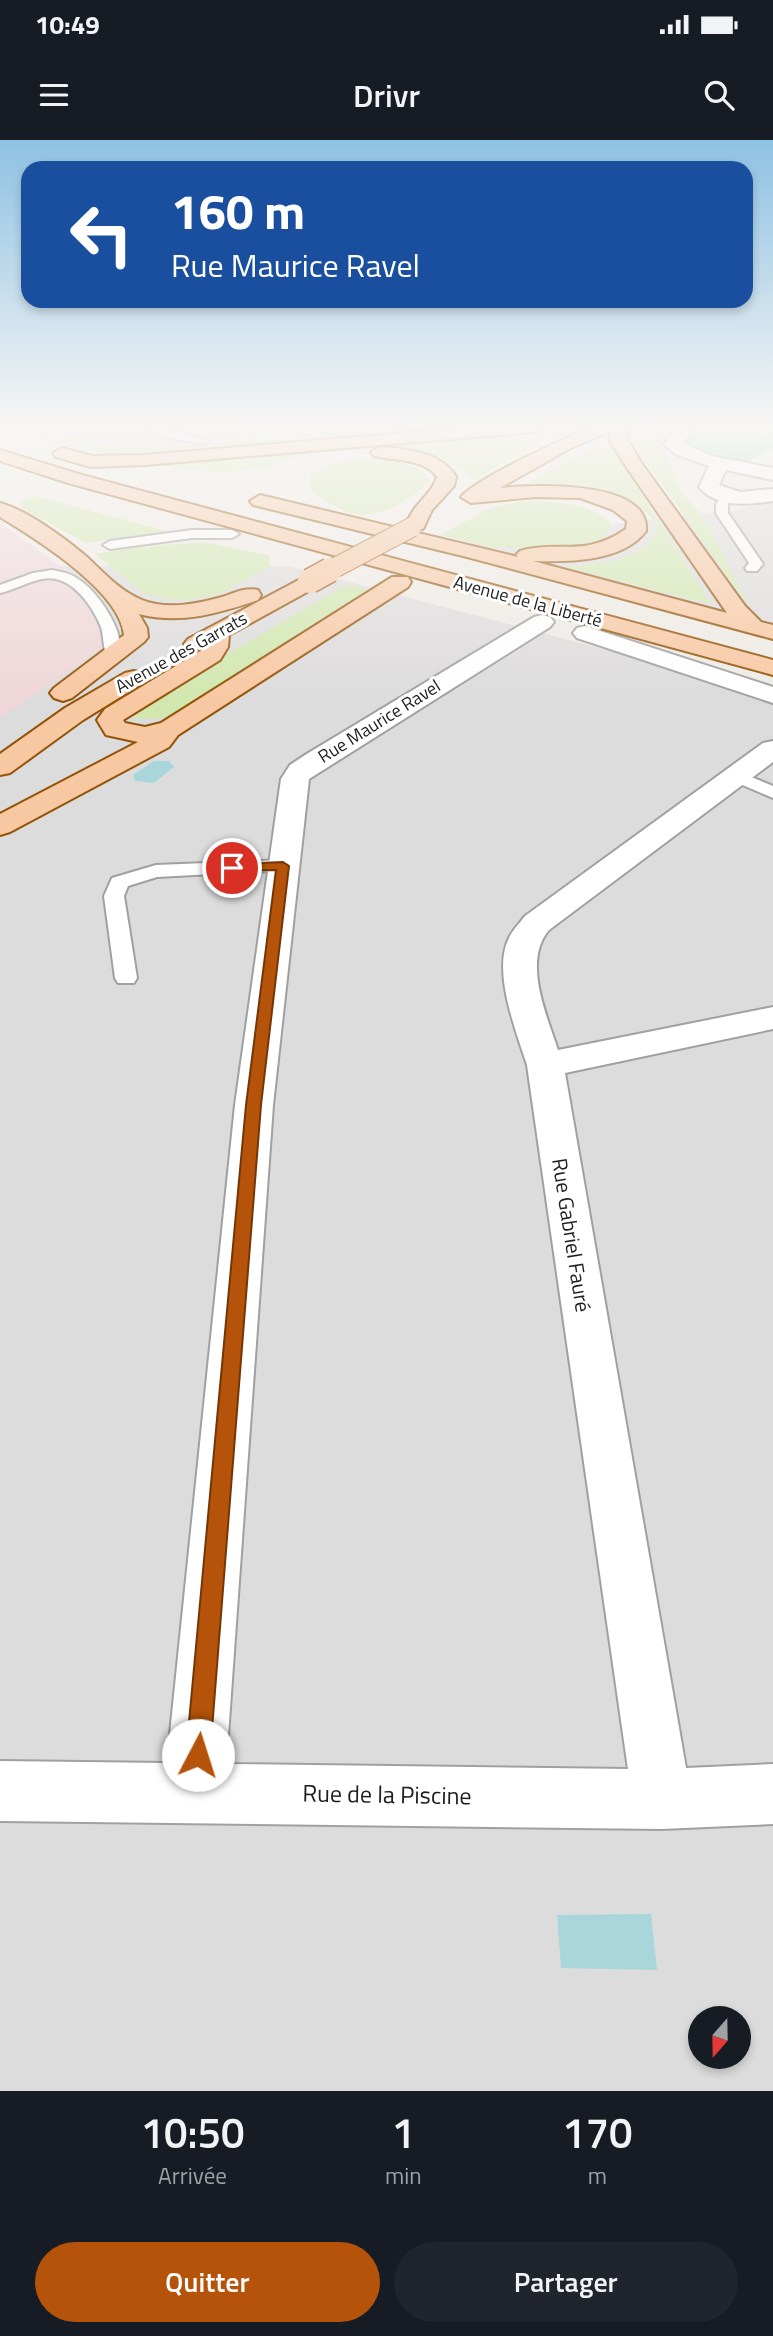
<!DOCTYPE html>
<html lang="fr">
<head>
<meta charset="utf-8">
<style>
	:root { --surface:#171b24; --page:#20242c; --text:#f1f3f6; --muted:#9ea1a6; --accent:#b45309 }
	body { margin:0; font-family:"Titillium Web",sans-serif; background:var(--page); color:var(--text); height:100vh; display:flex; flex-direction:column; font-size:26px; white-space:nowrap }
	* { box-sizing:border-box; margin:0 }
	p { font-size:23px; color:var(--muted) }
	.icon { flex:none; width:38px; height:38px; fill:none; stroke:currentColor; stroke-width:2; stroke-linecap:round; stroke-linejoin:round }
	.map { position:relative; height:1951px; overflow:hidden }
	.details { display:flex; flex-direction:column; background:var(--surface); flex:1 }
	.details>* { flex:none }
	.banner { position:absolute; left:21px; top:21px; width:732px; height:147px; border-radius:21px; box-shadow:0 4px 10px #0003; background:#1a4fa0; color:#fff; overflow:hidden }
	.needle { width:46px; rotate:200deg }
	.buttons { position:absolute; left:688px; top:1866px; display:grid; gap:14px }
	.buttons a { display:grid; place-items:center; width:63px; height:63px; border-radius:50%; background:var(--surface); box-shadow:0 4px 10px #0003; font-size:35px }
	.pin { position:absolute; display:grid; place-items:center; width:60px; height:60px; color:#fff; margin:-30px; border:4px solid #fff; border-radius:50%; box-shadow:0 2px 7px #0007 }
	.me { position:absolute; width:77px; margin:-38px; rotate:5deg; stroke-linejoin:round; filter:drop-shadow(0 0 5px #0008) }
	.turn { display:flex; align-items:center; gap:24px; height:147px; padding:0 35px; font-size:32px }
	.turn .icon { width:91px; height:91px; stroke-width:2.5 }
	.turn b { display:block; font-size:49px; line-height:60px }
	.eta { display:flex; justify-content:space-evenly; align-items:center; height:119px; text-align:center }
	.eta b { font-size:42px; font-weight:600; line-height:49px }
	.action { display:flex; gap:14px; margin-top:auto; padding:14px 35px }
	.action a { flex:1; height:80px; border-radius:42px; background:var(--accent); color:#fff; font-size:28px; font-weight:600; line-height:80px; text-align:center }
	.action a+a { background:var(--page); color:var(--text) }
	.status { display:flex; justify-content:space-between; align-items:center; height:49px; padding:0 35px; background:var(--surface); direction:ltr }
	.status svg { height:19px; fill:currentColor }
	header { display:flex; justify-content:space-between; align-items:center; height:91px; padding:0 35px; background:var(--surface); font-size:32px; font-weight:600 }
	.map>svg:first-child { display:block }
	.residential { fill:#dddcdc; fill-rule:evenodd }
	.commercial { fill:#efd6d8 }
	.grass { fill:#d1e7ae }
	.pitch { fill:#87dbb0 }
	.water { fill:#a8d6db }
	.lines { fill:none; stroke-linecap:round; stroke-linejoin:round }
	.service-casing { stroke:#a0a0a0; stroke-width:4 }
	.minor-casing { stroke:#a0a0a0; stroke-width:4 }
	.primary-casing { stroke:#935307; stroke-width:4 }
	.service { fill:#fff; fill-rule:evenodd }
	.minor { fill:#fff; fill-rule:evenodd }
	.primary { fill:#f8c8a2; fill-rule:evenodd }
	.primary-bridge-far1-casing { stroke:#935307; stroke-width:21; stroke-linecap:butt }
	.primary-bridge-casing { stroke:#935307; stroke-width:27; stroke-linecap:butt }
	.primary-bridge-far1 { stroke:#f8c8a2; stroke-width:19 }
	.primary-bridge { stroke:#f8c8a2; stroke-width:24 }
	.route { fill:#b45309; stroke:#753606; stroke-width:2 }
	.labels { text-anchor:middle; dominant-baseline:central; stroke-width:6; stroke-linejoin:round; paint-order:stroke }
	.far-street-label { font-size:18px; fill:#1f1f1f; stroke:#fff }
	.street-label { font-size:21px; fill:#1f1f1f; stroke:#fff }
	.near-street-label { font-size:24px; fill:#1f1f1f; stroke:#fff }
</style>
</head>
<body>
<div class="status"><b>10:49</b><svg viewBox="0 0 49 12"><path d="M0 12V9h3v3zM5 12V6h3v6zM10 12V3h3v9zM15 12V0h3v12zM26 1h20v11H26zM47 4h2v5h-2z"/></svg></div>
<header><svg class="icon" aria-label="menu" viewBox="0 0 24 24"><path d="M4 6h16M4 12h16M4 18h16"/></svg>Drivr<svg class="icon" aria-label="search" viewBox="0 0 24 24"><circle cx="10" cy="10" r="6"/><path d="M15 15l6 6"/></svg></header>
<div class="map">
<svg width="773" height="1951" viewBox="0 0 773 1951">
	<rect width="100%" height="100%" fill="#efebe6"/>
	<g class="residential">
		<polygon points="23,287 341,287 248,300 122,311 75,307 15,293 26,288"/>
		<polygon points="773,361 773,491 435,407 700,373 730,372"/>
		<path d="M 60,426 L 289,426 L 773,554 L 773,1951 L 0,1951 L 0,578 L 92,454 ZM 700,1878 L 738,1878 L 738,1916 L 700,1916 Z"/>
	</g>
	<polygon class="commercial" points="0,383 60,426 92,454 119,491 105,506 0,578"/>
	<g class="grass">
		<polygon points="236,287 492,287 124,318 21,293 32,289 133,308 237,299"/>
		<polygon points="639,287 671,287 658,297 681,350 706,381 749,466 631,301 631,291"/>
		<path d="M 523,292 L 548,296 L 473,341 C 449,304 350,303 311,313 C 287,320 264,329 238,331 C 211,333 185,330 158,325 L 161,322 Z"/>
		<path d="M 594,307 L 606,308 L 616,313 L 711,464 L 565,427 C 595,423 652,424 656,384 C 630,345 565,348 523,346 Z"/>
		<path d="M 366,318 C 390,321 417,320 431,342 C 384,378 360,389 310,350 L 310,337 C 326,322 345,321 366,318 Z"/>
		<polygon points="35,356 167,391 86,403 23,369 17,363"/>
		<path d="M 522,361 C 551,362 589,361 611,383 L 608,394 L 596,404 L 555,409 L 491,407 L 440,395 L 491,368 Z"/>
		<polygon points="204,402 270,416 270,426 216,456 180,460 147,455 95,414 132,408"/>
		<polygon points="347,444 369,450 165,578 136,579 134,574 137,567"/>
	</g>
	<polygon class="pitch" points="705,287 773,287 773,308 747,322 685,306 685,299"/>
	<g class="water">
		<polygon points="154,621 169,621 174,627 154,643 135,641 133,635"/>
		<polygon points="651,1774 657,1830 561,1828 557,1775"/>
	</g>
	<g class="lines">
		<defs>
			<g id="service">
				<polygon points="144,287 158,287 210,301 204,304 161,296"/>
				<polygon points="727,353 733,357 728,364 728,373 763,424 757,431 747,431 745,428 749,423 716,373 716,364 723,354"/>
				<polygon points="192,390 232,390 239,394 232,398 192,398 110,409 103,405 110,401"/>
				<path d="M 52,430 C 62,432 70,433 78,439 C 98,451 129,496 118,519 L 108,519 C 103,510 104,498 101,487 C 92,465 70,433 42,439 C 27,442 14,450 0,453 L 0,445 L 33,433 Z"/>
				<polygon points="737,631 773,646 773,658 731,640 728,636 731,632"/>
				<polygon points="283,720 290,722 293,726 290,730 157,737 128,746 124,756 137,838 134,843 118,843 115,838 104,756 112,738 156,725"/>
			</g>
			<g id="minor">
				<path d="M 677,287 L 694,287 L 683,303 L 712,316 L 773,328 L 773,340 L 726,330 L 719,345 L 740,352 L 773,349 L 773,361 C 749,365 716,368 699,347 L 709,326 L 675,314 L 664,304 Z"/>
				<path d="M 542,475 L 550,477 L 554,482 L 550,487 L 309,639 L 273,965 L 226,1624 L 628,1629 L 527,925 C 516,891 492,831 509,798 C 513,789 520,783 525,776 L 763,603 L 773,601 L 773,622 L 549,790 C 522,821 547,876 558,910 L 773,867 L 773,889 L 565,933 L 686,1628 L 773,1624 L 773,1684 L 662,1689 L 0,1681 L 0,1621 L 167,1623 L 235,965 L 281,639 L 290,625 L 305,615 L 534,477 Z"/>
				<polygon points="585,486 773,547 773,563 577,498 573,493 577,488"/>
			</g>
			<g id="primary">
				<polygon points="474,287 542,287 533,292 145,325 91,327 56,317 53,313 62,308 92,316 145,315"/>
				<path d="M 592,287 L 626,287 L 628,301 L 642,324 L 745,466 L 761,482 L 773,485 L 773,499 L 467,417 L 253,365 L 250,361 L 260,355 L 518,417 L 516,415 L 520,411 C 560,400 584,418 626,389 L 627,381 L 613,370 L 580,358 L 536,357 L 471,363 L 461,357 C 477,338 565,298 592,287 ZM 611,291 L 610,301 L 625,325 L 727,473 L 533,421 C 568,422 623,422 646,391 C 650,339 533,345 500,348 L 569,309 Z"/>
				<path d="M 380,307 C 406,309 442,312 456,337 L 454,346 L 432,370 L 423,389 L 409,389 L 406,385 C 413,363 432,355 437,337 C 424,318 394,321 374,316 L 371,312 Z"/>
				<polygon points="0,310 82,335 773,520 773,535 68,343 0,321"/>
				<path d="M 0,363 C 27,370 66,399 87,417 C 104,433 120,451 142,460 C 167,470 197,464 222,457 C 234,453 245,447 258,450 L 261,455 L 258,460 C 219,473 180,485 139,474 L 147,488 L 148,497 L 144,502 L 72,558 L 63,561 L 54,558 L 50,553 L 54,548 L 124,495 C 120,451 36,399 0,377 Z"/>
				<polygon points="310,434 318,436 321,441 318,446 229,495 228,507 220,520 123,580 125,583 145,587 161,583 392,437 408,437 411,442 408,447 178,595 169,607 10,692 0,695 0,674 138,602 106,595 97,580 105,569 202,510 188,509 184,504 188,499"/>
				<polygon points="134,531 143,533 146,538 143,543 83,580 10,633 0,635 0,614 65,568 125,533"/>
			</g>
		</defs>
		<use href="#service" class="service-casing"/>
		<use href="#minor" class="minor-casing"/>
		<use href="#primary" class="primary-casing"/>
		<use href="#service" class="service"/>
		<use href="#minor" class="minor"/>
		<use href="#primary" class="primary"/>
		<defs>
			<polyline id="primary-bridge-far1" points="327,432 412,387"/>
			<polyline id="primary-bridge" points="310,441 330,430"/>
		</defs>
		<use href="#primary-bridge-far1" class="primary-bridge-far1-casing"/>
		<use href="#primary-bridge" class="primary-bridge-casing"/>
		<use href="#primary-bridge-far1" class="primary-bridge-far1"/>
		<use href="#primary-bridge" class="primary-bridge"/>
	</g>
	<linearGradient id="sky" x2="0" y2="1"><stop stop-color="#8ec2e3"/><stop offset="0.51" stop-color="#f8f6f4"/><stop offset="1" stop-color="#f8f6f4" stop-opacity="0"/></linearGradient>
	<rect width="773" height="560" fill="url(#sky)"/>
	<polygon class="route" points="283,722 289,726 261,965 210,1615 206,1624 198,1627 189,1624 186,1615 246,965 276,730 232,731 226,728 232,724"/>
	<g class="labels">
		<g class="far-street-label">
			<text transform="translate(528 461) rotate(15)">Avenue de la Liberté</text>
			<text transform="translate(181 512) rotate(-29)">Avenue des Garrats</text>
			<text transform="translate(379 581) rotate(-32)">Rue Maurice Ravel</text>
		</g>
		<g class="street-label">
			<text transform="translate(572 1095) rotate(81)">Rue Gabriel Fauré</text>
		</g>
		<g class="near-street-label">
			<text transform="translate(387 1654) rotate(1)">Rue de la Piscine</text>
		</g>
	</g>
</svg>
<div class="buttons">
<a><svg class="needle" viewBox="-14 -14 28 28"><path d="M0-13l5 13h-10z" fill="#e53935"/><path d="M0 13l5-13h-10z" fill="#9ea1a6"/></svg></a>
</div>
<div class="pin" style="left:232px;top:728px;background:#d93025"><svg class="icon" aria-label="arrive" viewBox="0 0 24 24"><path d="M6 21V4h12l-3 4 3 4H6"/></svg></div>
<svg class="me" style="left:198px;top:1615px" viewBox="-20 -20 40 40"><circle r="19" fill="#fff"/><path d="M0-13L10 11 0 6-10 11z" fill="#b45309"/></svg>
<div class="banner">
<div class="turn"><svg class="icon" aria-label="left" viewBox="0 0 24 24"><path d="M17 20v-9H6M10 6l-5 5 5 5"/></svg><div><b>160 m</b>Rue Maurice Ravel</div></div>
</div>
</div>
<section class="details">
<div class="eta">
<div><b>10:50</b><p>Arrivée</p></div>
<div><b>1</b><p>min</p></div>
<div><b>170</b><p>m</p></div>
</div>
<div class="action"><a>Quitter</a><a>Partager</a></div>
</section>
</body>
</html>
